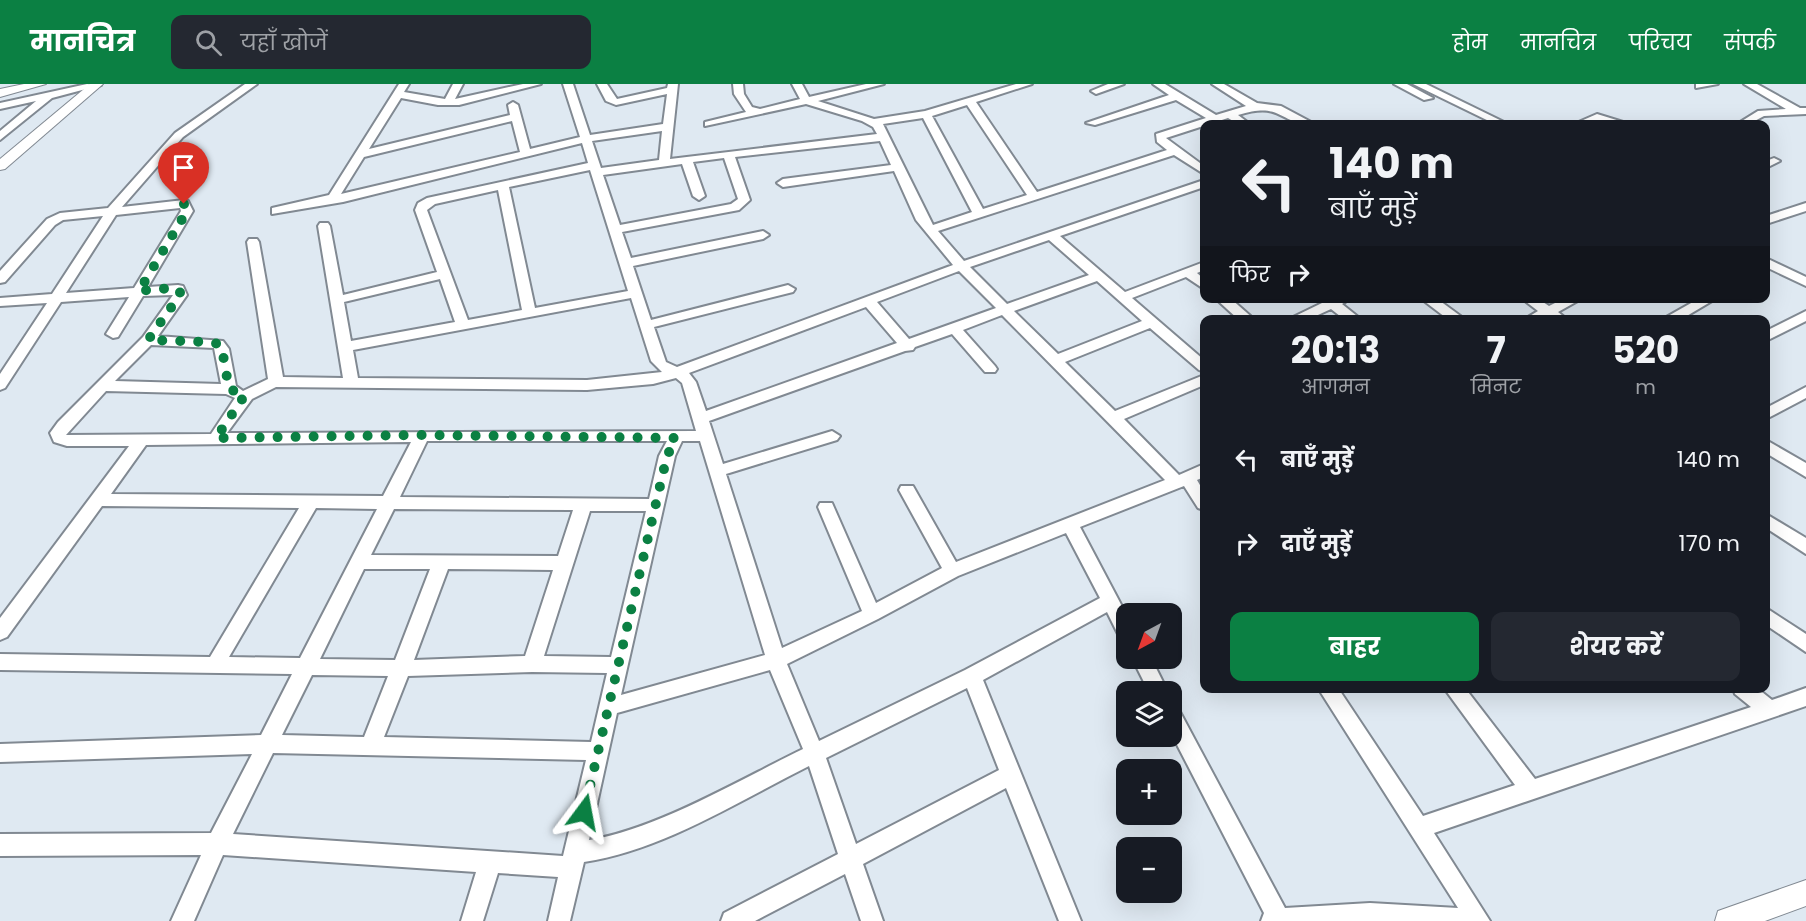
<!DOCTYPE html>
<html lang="hi">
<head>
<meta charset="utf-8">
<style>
	:root { --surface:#171b24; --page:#242831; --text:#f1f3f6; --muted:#9ea1a6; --accent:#0b8043 }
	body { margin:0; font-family:Poppins,"Noto Sans Devanagari",sans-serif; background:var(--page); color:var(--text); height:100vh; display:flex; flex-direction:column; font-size:22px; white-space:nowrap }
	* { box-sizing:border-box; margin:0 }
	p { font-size:20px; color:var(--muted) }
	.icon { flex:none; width:33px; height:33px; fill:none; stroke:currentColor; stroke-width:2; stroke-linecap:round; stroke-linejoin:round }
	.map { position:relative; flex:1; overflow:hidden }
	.panel { position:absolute; left:1200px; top:231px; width:570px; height:378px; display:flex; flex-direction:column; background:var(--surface); border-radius:12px; box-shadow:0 6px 24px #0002 }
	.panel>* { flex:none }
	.guide { position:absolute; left:1200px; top:36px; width:570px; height:183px; border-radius:12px; box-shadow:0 6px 24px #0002; background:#171b24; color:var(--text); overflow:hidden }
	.needle { width:39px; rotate:221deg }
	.tools { position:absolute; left:1116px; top:519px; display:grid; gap:12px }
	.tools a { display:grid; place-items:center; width:66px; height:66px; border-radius:12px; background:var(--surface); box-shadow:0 6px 24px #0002; font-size:30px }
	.pin { position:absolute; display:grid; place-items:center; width:51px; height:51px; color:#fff; margin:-62px -26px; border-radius:50% 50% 50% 0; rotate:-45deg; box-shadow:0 0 6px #0007 }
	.pin .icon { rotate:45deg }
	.me { position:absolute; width:66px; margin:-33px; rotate:13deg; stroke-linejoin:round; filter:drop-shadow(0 0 4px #0008) }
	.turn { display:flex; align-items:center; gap:21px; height:126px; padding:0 30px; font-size:27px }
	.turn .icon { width:78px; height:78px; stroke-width:2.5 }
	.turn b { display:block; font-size:42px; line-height:51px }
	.then { display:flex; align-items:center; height:57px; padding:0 30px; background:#0003; gap:12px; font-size:22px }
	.eta { display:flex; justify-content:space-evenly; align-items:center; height:102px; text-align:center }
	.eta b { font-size:36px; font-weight:700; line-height:42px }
	.primary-button { display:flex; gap:12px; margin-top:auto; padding:12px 30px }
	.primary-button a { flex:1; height:69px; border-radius:12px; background:var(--accent); color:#fff; font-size:24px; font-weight:700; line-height:69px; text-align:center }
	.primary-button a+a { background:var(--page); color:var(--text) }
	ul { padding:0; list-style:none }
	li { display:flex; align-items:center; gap:18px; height:84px; padding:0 30px }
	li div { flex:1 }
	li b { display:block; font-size:22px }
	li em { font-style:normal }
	header { display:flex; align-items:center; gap:36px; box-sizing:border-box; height:84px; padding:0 30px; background:var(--accent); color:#fff }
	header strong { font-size:28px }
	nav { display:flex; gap:33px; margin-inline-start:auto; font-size:21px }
	.search { width:420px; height:54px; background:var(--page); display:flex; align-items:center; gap:15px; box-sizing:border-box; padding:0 21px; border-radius:12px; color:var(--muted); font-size:22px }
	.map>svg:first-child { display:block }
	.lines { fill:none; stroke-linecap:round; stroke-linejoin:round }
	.minor-casing { stroke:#818992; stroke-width:4 }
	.tertiary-casing { stroke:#818992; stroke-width:2 }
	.minor { fill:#fff; fill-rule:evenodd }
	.tertiary { fill:#fff; fill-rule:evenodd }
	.route { stroke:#0b8043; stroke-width:10; stroke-dasharray:0 18 }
</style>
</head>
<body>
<header>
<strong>मानचित्र</strong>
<div class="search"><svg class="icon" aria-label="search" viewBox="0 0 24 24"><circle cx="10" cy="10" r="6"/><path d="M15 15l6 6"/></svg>यहाँ खोजें</div>
<nav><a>होम</a><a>मानचित्र</a><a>परिचय</a><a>संपर्क</a></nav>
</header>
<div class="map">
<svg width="1806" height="837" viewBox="0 0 1806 837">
	<rect width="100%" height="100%" fill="#dfe9f2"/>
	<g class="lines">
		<defs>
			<g id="minor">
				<polygon points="87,0 101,1 52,14 0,56 0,47 36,17 0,25 0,19"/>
				<path d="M 245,0 L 257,0 L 183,53 L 122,123 L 184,116 L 188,117 L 193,127 L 148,203 L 178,201 L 183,202 L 187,211 L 158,252 L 223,257 L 229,265 L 236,302 L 243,307 L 268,295 L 247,158 L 249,155 L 257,155 L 259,158 L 283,293 L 343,294 L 318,142 L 320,139 L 328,139 L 330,142 L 343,211 L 437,188 L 415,126 L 418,119 L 427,114 L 588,79 L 582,59 L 343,118 L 272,130 L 272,124 L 329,111 L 399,0 L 409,0 L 404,8 L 445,15 L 453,0 L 463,0 L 455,15 L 523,0 L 541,0 L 459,21 L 438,21 L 401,14 L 369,65 L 510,31 L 508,21 L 513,18 L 518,21 L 530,65 L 580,53 L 563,0 L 573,0 L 590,51 L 663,40 L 667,10 L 616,21 L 606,17 L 597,0 L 607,0 L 617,15 L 667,4 L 668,0 L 678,0 L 670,75 L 877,50 L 873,43 L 862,37 L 806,20 L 705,42 L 705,38 L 746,28 L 734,10 L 733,0 L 743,0 L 744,10 L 752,23 L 760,25 L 800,15 L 792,0 L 802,0 L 809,13 L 866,0 L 884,0 L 818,17 L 874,35 L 925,27 L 1016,0 L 1032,0 L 976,18 L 1037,108 L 1167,66 L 1157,58 L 1156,50 L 1206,34 L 1176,16 L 1095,41 L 1086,39 L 1169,11 L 1153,0 L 1165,0 L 1216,31 L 1246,22 L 1212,0 L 1224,0 L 1257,19 L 1281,22 L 1311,38 L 1312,40 C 1278,40 1283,17 1238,31 L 1250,40 L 1238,40 L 1228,34 L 1166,54 L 1204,82 L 1204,90 L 1174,71 L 938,147 L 964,177 L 1204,96 L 1204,103 L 1060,152 L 1125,208 L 1204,178 L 1204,186 L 1197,189 L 1204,195 L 1204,205 L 1186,193 L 1132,214 L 1204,276 L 1204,288 L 1199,286 L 1150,244 L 1065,278 L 1115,327 L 1204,291 L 1204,301 L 1124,335 L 1179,391 L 1204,380 L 1204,393 L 1197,396 L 1204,408 L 1204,426 L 1198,424 L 1184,402 L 1080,443 L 1126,530 L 1126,554 L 1119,552 L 1107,528 L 983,596 L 1081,837 L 1059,837 L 1006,704 L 863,780 L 883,837 L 861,837 L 845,790 L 755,837 L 721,837 L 724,829 L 838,770 L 809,682 C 737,718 663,766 584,778 L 570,837 L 548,837 L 558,793 L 498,789 L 483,837 L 461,837 L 476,788 L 223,771 L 194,837 L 171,837 L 201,771 L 0,772 L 0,750 L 211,749 L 252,670 L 0,678 L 0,660 L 261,651 L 292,590 L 0,586 L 0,570 L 210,573 L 299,424 L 102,422 L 7,553 L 0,556 L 0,534 L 129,362 L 67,362 L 54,358 L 50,349 L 58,338 L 143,253 L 173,211 L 143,212 L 118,253 L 113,254 L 106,250 L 129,213 L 61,218 L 5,304 L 0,306 L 0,290 L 47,219 L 0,222 L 0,214 L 52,210 L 103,132 L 63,136 L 55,141 L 5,198 L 0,199 L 0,187 L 47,135 L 60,129 L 108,124 L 175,49 ZM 967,21 L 1027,111 L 983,125 L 932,32 ZM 923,34 L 972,128 L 933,141 L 883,40 ZM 512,37 L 520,68 L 341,110 L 364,73 ZM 662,47 L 659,76 L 601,84 L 592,57 ZM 880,57 L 891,81 L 783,95 L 777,99 L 783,103 L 894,87 L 916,136 L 953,181 L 677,283 L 666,278 L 654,243 L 793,208 L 795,205 L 788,201 L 651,236 L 633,182 L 763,155 L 769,151 L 763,147 L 631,174 L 622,148 L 739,126 L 750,116 L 735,73 ZM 724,74 L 738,115 L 731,120 L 620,141 L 603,91 L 682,80 L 693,112 L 699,116 L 705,112 L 693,78 ZM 590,86 L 628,207 L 535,224 L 509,103 ZM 498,106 L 522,226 L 468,236 L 427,126 L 435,120 ZM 180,124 L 181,127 L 134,204 L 66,209 L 116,131 ZM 1049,156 L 1089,191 L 1007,220 L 970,183 ZM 959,187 L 996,224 L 909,255 L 877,218 ZM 440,195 L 455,238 L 351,257 L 344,218 ZM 1097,197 L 1142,237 L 1058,270 L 1014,227 ZM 631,214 L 651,277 L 662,288 L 587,296 L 358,294 L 353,266 ZM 866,223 L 897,259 L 706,327 L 696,298 L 689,289 ZM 1002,231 L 1165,396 L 956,478 L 913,402 L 901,402 L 899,406 L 942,484 L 876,519 L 832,419 L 820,419 L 818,423 L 862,527 L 782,564 L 726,390 L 837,356 L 840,352 L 832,347 L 723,380 L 709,337 L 905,267 L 913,266 L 915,263 L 952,250 L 985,288 L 995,288 L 997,285 L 995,282 L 963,246 ZM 151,261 L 214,264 L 221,300 L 115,297 ZM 676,294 L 682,299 L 696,347 L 227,349 L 252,315 L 276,303 L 587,306 L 653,300 ZM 106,307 L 226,310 L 235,314 L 211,350 L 66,351 ZM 427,357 L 667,357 L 659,372 L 649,415 L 400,413 ZM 682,357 L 700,357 L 765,571 L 621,611 L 675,372 ZM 411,358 L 383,412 L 111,410 L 146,361 ZM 316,424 L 377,425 L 300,574 L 229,573 ZM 394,425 L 573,426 L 558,472 L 371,471 ZM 590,427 L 646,427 L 611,573 L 544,572 ZM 1066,449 L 1100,514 L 965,586 L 819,657 L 787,580 L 878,535 L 958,492 ZM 364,485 L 430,485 L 395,576 L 320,575 ZM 448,485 L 553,486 L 525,572 L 414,576 ZM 770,586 L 803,665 C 739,696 657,745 589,756 L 617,629 ZM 532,588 L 607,589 L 591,658 L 384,653 L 408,592 ZM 312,591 L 388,592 L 364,653 L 282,651 ZM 967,604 L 999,686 L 856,760 L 826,674 ZM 273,669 L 586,676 L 563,772 L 233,750 Z"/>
				<polygon points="1108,0 1124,0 1096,10 1091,7"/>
				<polygon points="1394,0 1407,0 1433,14 1424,16"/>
				<polygon points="1413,0 1426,0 1508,40 1495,40"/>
				<polygon points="1696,0 1718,0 1696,4"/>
				<polygon points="1744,0 1757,0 1800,24 1806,24 1806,30 1764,32 1749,40 1737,40 1758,27 1786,25"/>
				<path d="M 1597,30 L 1623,38 L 1624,40 C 1615,41 1608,38 1599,37 C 1591,36 1582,41 1574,40 Z"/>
				<polygon points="1774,74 1780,77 1766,84 1766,77"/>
				<polygon points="1806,119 1806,127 1766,140 1766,132"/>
				<polygon points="1766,174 1806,193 1806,202 1766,183"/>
				<polygon points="1215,214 1230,214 1255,236 1239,236"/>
				<polygon points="1320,214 1351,214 1342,220 1362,236 1345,236 1331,225 1307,236 1287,236 1322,219"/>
				<polygon points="1420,214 1436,214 1466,236 1449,236"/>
				<polygon points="1521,214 1537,214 1549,222 1565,214 1583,214 1558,228 1568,236 1547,233 1523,236 1538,227"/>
				<polygon points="1700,214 1717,214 1680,236 1661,236"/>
				<polygon points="1806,227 1806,237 1766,257 1766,247"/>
				<polygon points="1806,303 1806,314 1766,335 1766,324"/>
				<polygon points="1766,356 1806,379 1806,393 1766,369"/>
				<polygon points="1766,430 1806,454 1806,470 1766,444"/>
				<polygon points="1766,524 1806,550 1806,568 1766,541"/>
				<polygon points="1132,574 1151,574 1168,608 1149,608"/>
				<polygon points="1318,604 1338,604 1423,732 1515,701 1444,604 1465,604 1535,695 1751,623 1735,610 1733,604 1757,604 1772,616 1806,604 1806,622 1434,749 1490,837 1261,837 1264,829 1172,651 1172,623 1179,626 1285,824 1370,819 1458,824"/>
			</g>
			<g id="tertiary">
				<polygon points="24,0 46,0 0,13 0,5"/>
				<polygon points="90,0 103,0 5,85 0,86 0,75"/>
				<polygon points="1806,796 1806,822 1765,837 1715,837 1718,827"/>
			</g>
		</defs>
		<use href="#minor" class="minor-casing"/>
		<use href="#tertiary" class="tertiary-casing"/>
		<use href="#minor" class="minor"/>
		<use href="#tertiary" class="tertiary"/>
	</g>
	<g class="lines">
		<polyline class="route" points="184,120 187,127 139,207 171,204 180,207 180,211 148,256 209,258 219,260 222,265 229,305 245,311 216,354 422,351 676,354 667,372 584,728"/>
	</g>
</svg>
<div class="tools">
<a><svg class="needle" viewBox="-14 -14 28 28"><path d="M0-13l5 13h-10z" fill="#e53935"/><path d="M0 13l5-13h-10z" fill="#9ea1a6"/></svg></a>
<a><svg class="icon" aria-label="layers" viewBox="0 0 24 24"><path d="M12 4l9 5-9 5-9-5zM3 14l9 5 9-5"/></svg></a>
<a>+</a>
<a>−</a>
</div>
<div class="pin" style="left:184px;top:120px;background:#d93025"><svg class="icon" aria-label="arrive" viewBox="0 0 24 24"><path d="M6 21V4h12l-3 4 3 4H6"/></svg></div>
<svg class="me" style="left:584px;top:728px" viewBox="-20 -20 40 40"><path d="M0-17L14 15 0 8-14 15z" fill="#0b8043" stroke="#fff" stroke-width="4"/></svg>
<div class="guide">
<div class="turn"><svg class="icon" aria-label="left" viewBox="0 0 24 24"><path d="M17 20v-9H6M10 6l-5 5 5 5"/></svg><div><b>140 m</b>बाएँ मुड़ें</div></div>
<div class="then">फिर<svg class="icon" aria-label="right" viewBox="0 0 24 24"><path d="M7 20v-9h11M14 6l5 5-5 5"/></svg></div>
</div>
<section class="panel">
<div class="eta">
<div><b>20:13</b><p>आगमन</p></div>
<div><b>7</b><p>मिनट</p></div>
<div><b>520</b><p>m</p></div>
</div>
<ul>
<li><svg class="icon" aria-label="left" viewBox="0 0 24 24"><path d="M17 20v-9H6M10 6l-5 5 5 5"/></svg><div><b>बाएँ मुड़ें</b></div><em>140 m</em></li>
<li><svg class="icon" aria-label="right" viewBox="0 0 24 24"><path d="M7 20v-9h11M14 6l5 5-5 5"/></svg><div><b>दाएँ मुड़ें</b></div><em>170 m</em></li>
</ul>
<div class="primary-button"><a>बाहर</a><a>शेयर करें</a></div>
</section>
</div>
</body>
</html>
